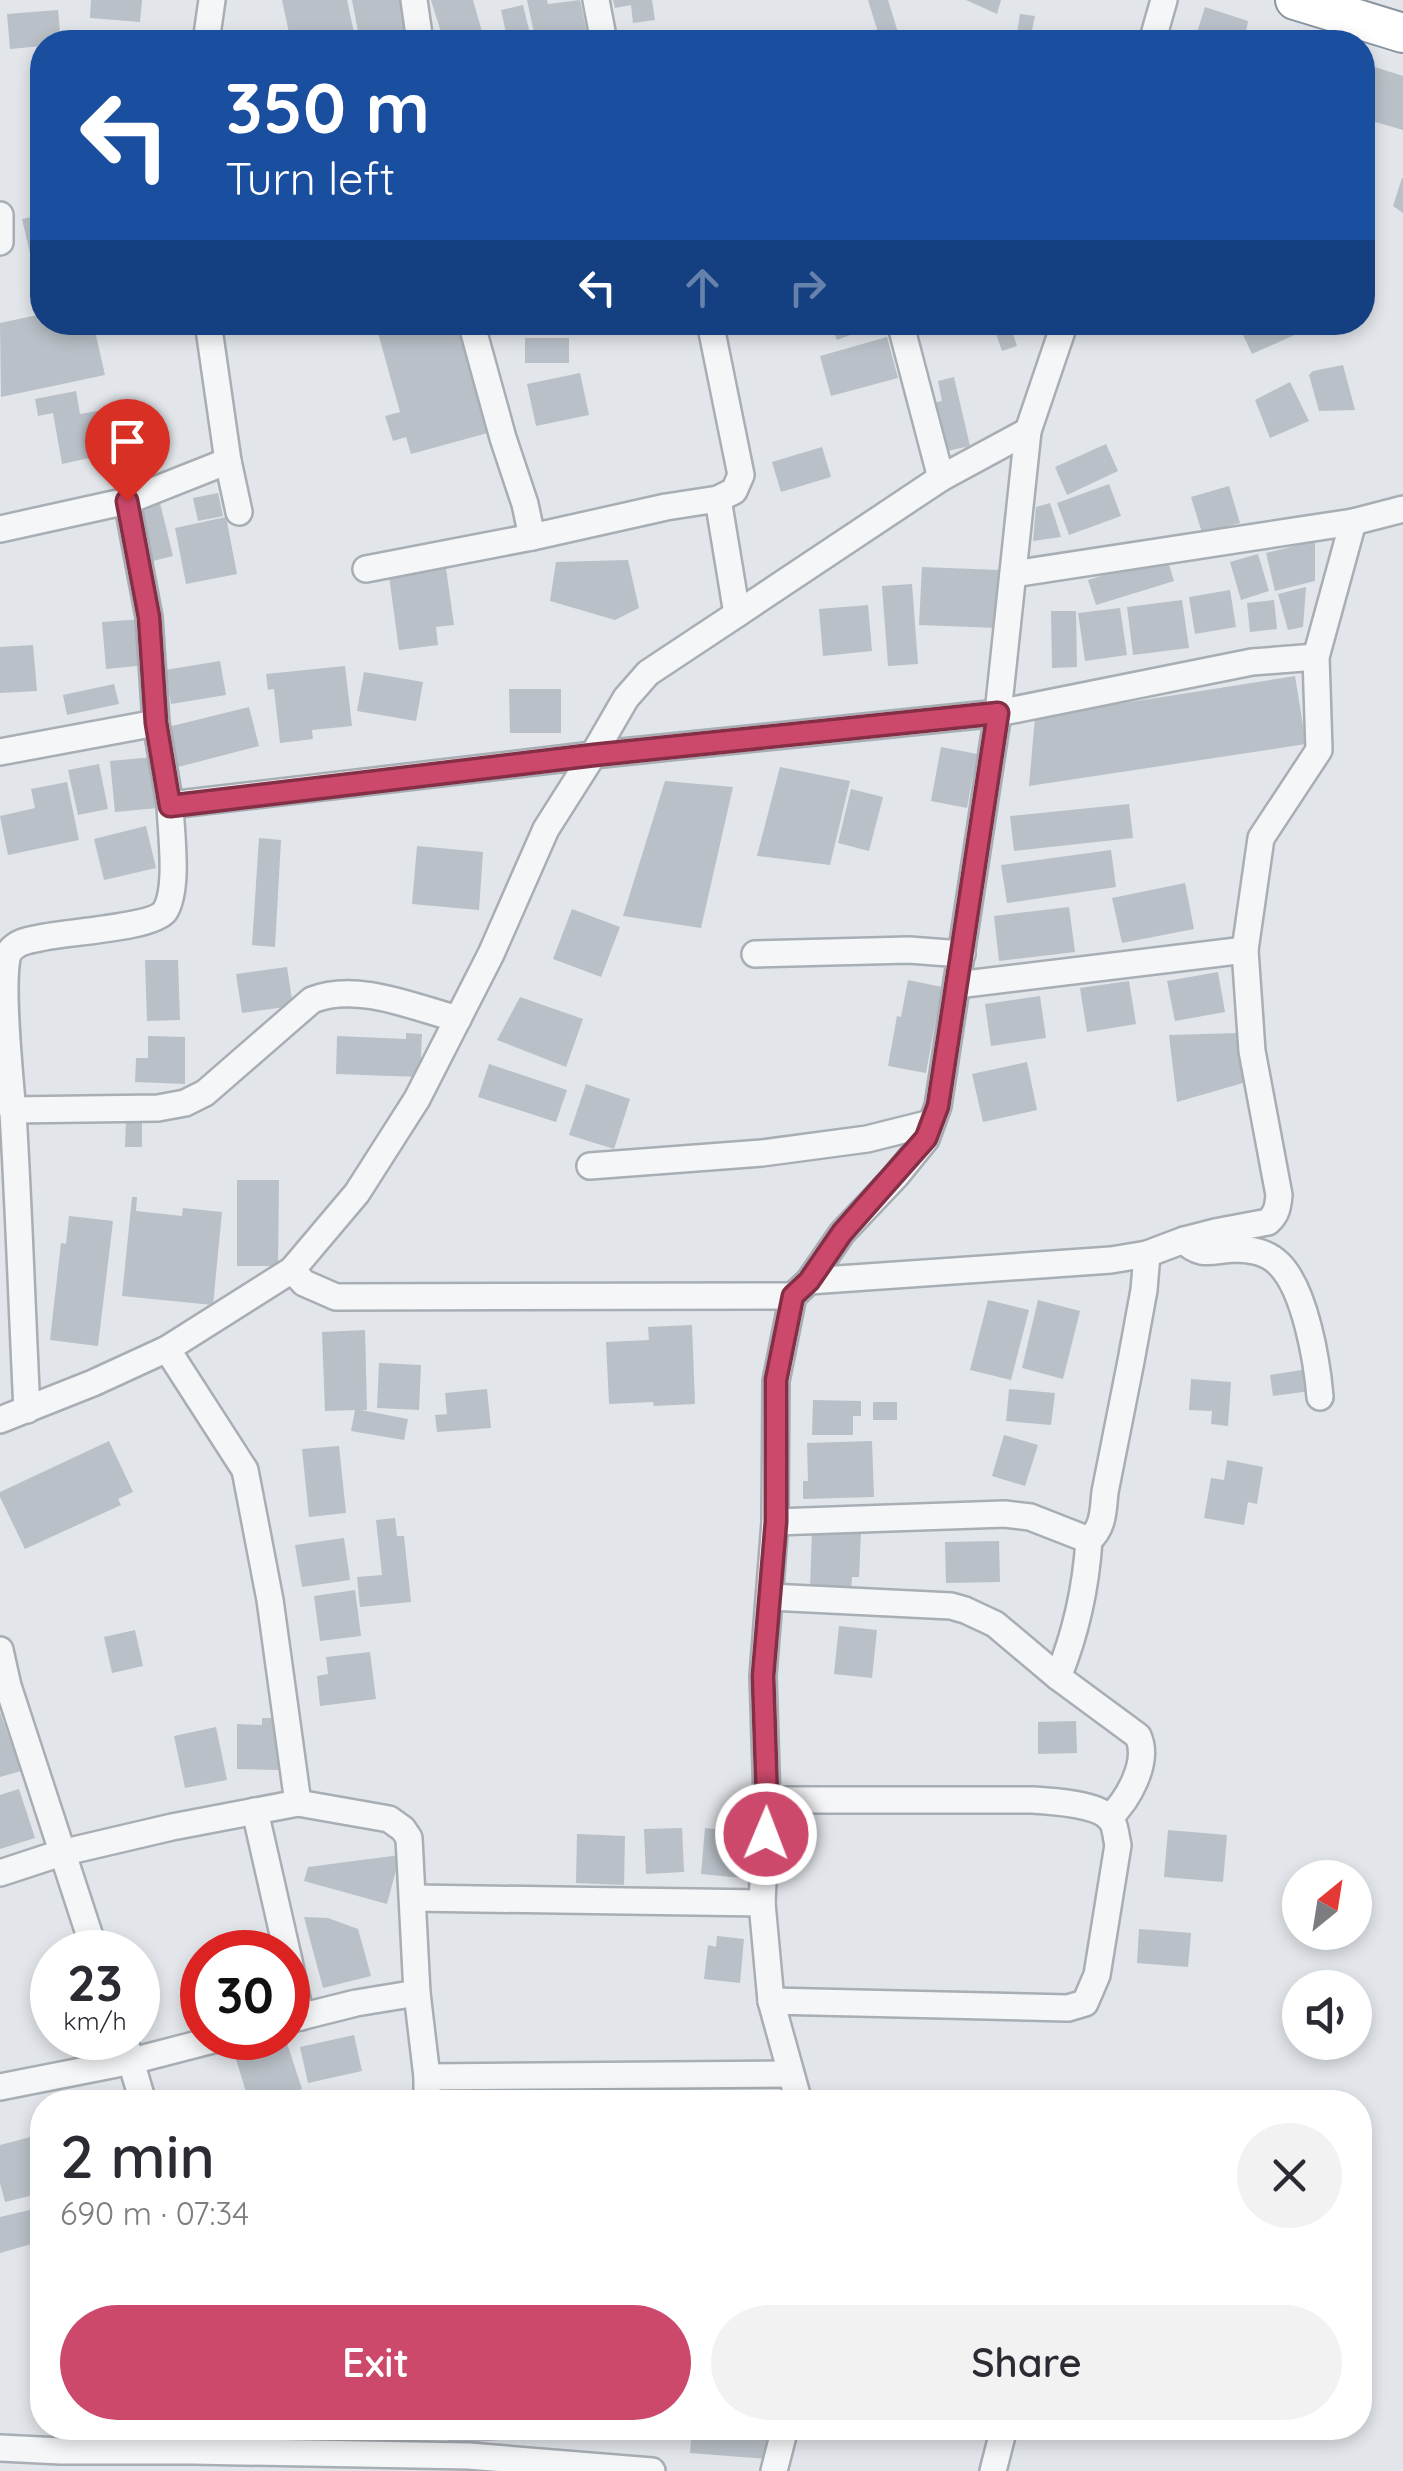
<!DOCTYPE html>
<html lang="en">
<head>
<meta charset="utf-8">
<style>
	:root { --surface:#fff; --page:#f2f2f3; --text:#2b2b33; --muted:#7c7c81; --accent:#cd496c }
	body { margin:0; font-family:Quicksand,sans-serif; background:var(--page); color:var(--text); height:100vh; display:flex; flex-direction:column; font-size:38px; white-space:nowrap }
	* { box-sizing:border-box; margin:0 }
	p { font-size:32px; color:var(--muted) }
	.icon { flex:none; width:55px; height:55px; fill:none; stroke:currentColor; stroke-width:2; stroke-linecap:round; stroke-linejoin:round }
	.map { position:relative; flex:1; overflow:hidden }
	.details { position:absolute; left:30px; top:2090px; width:1342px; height:350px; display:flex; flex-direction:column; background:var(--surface); border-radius:40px; box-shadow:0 5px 15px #0003 }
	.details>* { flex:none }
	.banner { position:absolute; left:30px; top:30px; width:1345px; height:305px; border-radius:40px; box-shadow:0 5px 15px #0003; background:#1a4fa0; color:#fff; overflow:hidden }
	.needle { width:65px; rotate:30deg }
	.buttons { position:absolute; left:1282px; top:1860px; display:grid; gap:20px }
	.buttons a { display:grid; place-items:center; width:90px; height:90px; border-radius:50%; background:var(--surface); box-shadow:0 5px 15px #0003; font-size:50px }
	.speed { position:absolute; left:30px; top:1930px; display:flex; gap:20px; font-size:50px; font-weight:700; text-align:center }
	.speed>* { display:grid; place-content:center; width:130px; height:130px; border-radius:50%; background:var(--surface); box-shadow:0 5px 15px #0003; line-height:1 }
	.speed small { font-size:25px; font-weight:400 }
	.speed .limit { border:15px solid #d22; background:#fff; color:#111 }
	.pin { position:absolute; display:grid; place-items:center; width:85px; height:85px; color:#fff; margin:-102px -42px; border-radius:50% 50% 50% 0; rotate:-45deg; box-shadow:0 0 10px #0007 }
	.pin .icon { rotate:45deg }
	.me { position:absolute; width:110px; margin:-55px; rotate:1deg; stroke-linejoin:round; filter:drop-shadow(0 0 8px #0008) }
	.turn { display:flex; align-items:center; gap:35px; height:210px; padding:0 30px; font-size:45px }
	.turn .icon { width:130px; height:130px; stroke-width:2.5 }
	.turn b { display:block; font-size:70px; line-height:85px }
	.lanes { display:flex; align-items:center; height:95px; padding:0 30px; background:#0003; justify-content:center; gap:50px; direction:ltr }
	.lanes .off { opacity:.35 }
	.round { display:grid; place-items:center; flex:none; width:105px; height:105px; border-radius:52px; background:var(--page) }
	.overview { display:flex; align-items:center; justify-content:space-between; height:170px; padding:0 30px }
	h1 { font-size:60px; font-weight:600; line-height:75px }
	.action { display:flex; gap:20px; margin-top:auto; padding:20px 30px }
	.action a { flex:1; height:115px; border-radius:60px; background:var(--accent); color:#fff; font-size:40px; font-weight:600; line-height:115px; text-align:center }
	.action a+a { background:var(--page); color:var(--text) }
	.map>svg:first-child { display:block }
	.building { fill:#b9c0c7 }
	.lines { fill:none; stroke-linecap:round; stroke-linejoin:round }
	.minor-casing { stroke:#a7aeb4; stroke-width:30 }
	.highway-casing { stroke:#8995a1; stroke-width:42 }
	.minor { stroke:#f5f6f8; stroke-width:25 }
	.highway { stroke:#fff; stroke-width:38 }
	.route-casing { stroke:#852f46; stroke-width:25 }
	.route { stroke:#cd496c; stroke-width:18 }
</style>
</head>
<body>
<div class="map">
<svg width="1403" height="2471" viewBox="0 0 1403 2471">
	<rect width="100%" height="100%" fill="#e2e6ea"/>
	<g class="building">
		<polygon points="91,0 142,0 140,22 90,18"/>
		<polygon points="282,0 347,0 356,42 291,42"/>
		<polygon points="352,0 403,0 410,42 360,42"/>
		<polygon points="431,0 473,0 485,42 444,42"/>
		<polygon points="527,0 547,0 548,4 580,0 587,33 559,39 560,42 536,42"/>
		<polygon points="613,0 652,0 655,20 633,23 631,5 615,8"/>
		<polygon points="868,0 888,0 900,39 881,42"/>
		<polygon points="966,0 1001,0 997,14"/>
		<polygon points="523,5 532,42 508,42 501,10"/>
		<polygon points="1205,7 1248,21 1244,42 1194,42"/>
		<polygon points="58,10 61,42 42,42 42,46 10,49 7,14"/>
		<polygon points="1020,14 1035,16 1031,35 1017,33"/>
		<polygon points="1258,30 1292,42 1254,42"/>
		<polygon points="1362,63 1403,76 1403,130 1362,118"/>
		<polygon points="1402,178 1403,178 1403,213 1393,206"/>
		<polygon points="42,215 42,263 33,266 22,219"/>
		<polygon points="42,314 42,322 93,322 105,375 1,397 0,323"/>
		<polygon points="375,322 464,322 495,431 411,454 406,437 393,441 385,416 400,412"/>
		<polygon points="574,322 625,322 625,324 577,335"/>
		<polygon points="830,322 881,322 881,323 837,340"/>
		<polygon points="992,322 1009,322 1017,346 1002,351"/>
		<polygon points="1237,322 1323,322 1252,354"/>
		<polygon points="887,337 898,378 831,396 820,356"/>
		<rect x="525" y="338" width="44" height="25"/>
		<polygon points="1343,365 1355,410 1319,411 1309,375 1313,371"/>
		<polygon points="580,373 589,415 536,426 527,384"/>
		<polygon points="954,377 970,446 943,452 932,403 942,401 938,381"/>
		<polygon points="1290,382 1309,421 1270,438 1255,400"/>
		<polygon points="76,391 80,414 115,408 122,451 62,464 53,413 38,416 35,399"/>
		<polygon points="1106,444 1118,471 1067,495 1055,467"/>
		<polygon points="822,447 831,477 781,492 772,462"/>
		<polygon points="1109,484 1121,516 1069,535 1057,503"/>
		<polygon points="1229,486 1240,523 1202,533 1191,497"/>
		<polygon points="218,493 223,516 198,521 193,498"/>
		<polygon points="160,503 173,556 149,562 136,509"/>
		<polygon points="1050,503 1061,537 1033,541 1036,507"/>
		<polygon points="226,517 237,574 186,584 175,528"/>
		<polygon points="1315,541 1315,581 1275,591 1266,553"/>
		<polygon points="1258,554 1269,591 1241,600 1230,562"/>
		<polygon points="1166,555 1174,581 1096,605 1088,580"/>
		<polygon points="628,560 639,608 615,620 550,601 556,562"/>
		<polygon points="922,567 1000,570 998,628 919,625"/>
		<polygon points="446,568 454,625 436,627 438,645 399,650 389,576"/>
		<polygon points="912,584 918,664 888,666 882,586"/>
		<polygon points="1306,587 1303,627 1288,630 1278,594"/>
		<polygon points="1230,590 1236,627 1195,634 1189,597"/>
		<polygon points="1182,600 1189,648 1133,655 1127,607"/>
		<polygon points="1274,600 1277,629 1250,632 1247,603"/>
		<polygon points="868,605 872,651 823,656 819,609"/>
		<polygon points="1120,608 1127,655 1085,661 1078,613"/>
		<polygon points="1051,611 1076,611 1077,667 1052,668"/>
		<polygon points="143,619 147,665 106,669 102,622"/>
		<polygon points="33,645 37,691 0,693 0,647"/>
		<polygon points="220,661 226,695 171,704 165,670"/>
		<polygon points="345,666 352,726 312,730 313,739 280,743 274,689 268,690 266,674"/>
		<polygon points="364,672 423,682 416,721 357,711"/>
		<polygon points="1295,676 1306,744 1029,786 1035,717"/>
		<polygon points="114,684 119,704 67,715 63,695"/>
		<polygon points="509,689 561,689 561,733 510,733"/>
		<polygon points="249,707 259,746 178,767 168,727"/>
		<polygon points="941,747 977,754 967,808 931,801"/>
		<polygon points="154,757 158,808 115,812 110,761"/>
		<polygon points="99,764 108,809 78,815 68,770"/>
		<polygon points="780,767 850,781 830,865 757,856"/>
		<polygon points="665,781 733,787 701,928 623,916"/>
		<polygon points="67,782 79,840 8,855 0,816 35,808 31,789"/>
		<polygon points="851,789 883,797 869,851 838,843"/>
		<polygon points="1129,804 1133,838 1014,851 1010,816"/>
		<polygon points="146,826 156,868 104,880 94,839"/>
		<polygon points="259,838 281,840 275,947 252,945"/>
		<polygon points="417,846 483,852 479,910 412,904"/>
		<polygon points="1111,850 1116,887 1007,903 1001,865"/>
		<polygon points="1185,883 1194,929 1122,943 1112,898"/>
		<polygon points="1069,907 1075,952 999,961 994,916"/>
		<polygon points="572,909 620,927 601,977 553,959"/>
		<polygon points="145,960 178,960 180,1020 147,1021"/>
		<polygon points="287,967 293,1006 242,1013 236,974"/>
		<polygon points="1218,972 1225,1012 1175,1021 1167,981"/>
		<polygon points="908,980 942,987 926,1073 888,1066 897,1016 901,1017"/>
		<polygon points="1129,981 1136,1024 1087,1032 1080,988"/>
		<polygon points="1040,996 1046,1038 991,1046 985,1004"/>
		<polygon points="520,997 583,1019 566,1067 497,1040"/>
		<polygon points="406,1033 422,1034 420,1077 336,1074 337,1036 406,1039"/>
		<polygon points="1239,1033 1243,1083 1177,1102 1169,1035"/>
		<polygon points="148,1036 185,1037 185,1084 135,1082 136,1058 148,1058"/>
		<polygon points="1027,1062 1037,1110 983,1122 972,1074"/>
		<polygon points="489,1064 567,1090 556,1122 478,1097"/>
		<polygon points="586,1084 630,1099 614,1149 569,1135"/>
		<polygon points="126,1118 142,1118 142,1147 125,1147"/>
		<polygon points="237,1180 279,1180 278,1266 237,1266"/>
		<polygon points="132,1197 137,1197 136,1211 182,1216 183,1208 222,1212 213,1305 122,1296"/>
		<polygon points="69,1216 113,1221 98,1346 50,1340 61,1243 66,1244"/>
		<polygon points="988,1300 1029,1310 1011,1380 970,1370"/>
		<polygon points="1038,1300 1080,1311 1063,1379 1022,1368"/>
		<polygon points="692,1325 695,1404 654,1406 653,1402 609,1404 606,1342 649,1340 648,1327"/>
		<polygon points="365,1330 367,1410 361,1410 408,1419 404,1440 351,1431 355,1410 325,1411 322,1332"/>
		<polygon points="379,1363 421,1365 419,1410 377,1408"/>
		<polygon points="1308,1369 1311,1391 1273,1396 1270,1375"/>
		<polygon points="1191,1379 1231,1382 1228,1426 1211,1424 1212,1411 1189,1410"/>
		<polygon points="487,1389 491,1428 437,1432 435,1415 447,1414 445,1393"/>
		<polygon points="1009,1389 1055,1393 1051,1425 1006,1421"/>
		<polygon points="813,1400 861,1401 861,1416 853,1416 853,1435 812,1435"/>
		<rect x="873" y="1402" width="24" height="18"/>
		<polygon points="1004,1435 1038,1445 1025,1486 992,1476"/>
		<polygon points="109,1441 133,1492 118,1499 121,1505 25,1549 0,1497 0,1492"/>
		<polygon points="872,1441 874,1497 803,1499 803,1481 808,1481 807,1443"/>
		<polygon points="339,1446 346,1513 309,1517 302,1449"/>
		<polygon points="1227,1460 1263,1467 1257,1504 1248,1502 1244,1525 1204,1518 1211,1478 1224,1480"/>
		<polygon points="395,1518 397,1536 404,1536 411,1602 360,1607 357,1577 382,1575 376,1520"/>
		<polygon points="812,1530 861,1532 859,1577 852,1577 851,1592 810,1590"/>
		<polygon points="344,1538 350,1580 302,1587 295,1545"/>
		<polygon points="999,1541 1000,1582 946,1583 945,1542"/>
		<polygon points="355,1590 361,1636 320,1641 314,1596"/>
		<polygon points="839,1626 877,1630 872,1678 834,1674"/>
		<polygon points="135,1630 143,1666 112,1673 104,1637"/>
		<polygon points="370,1652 376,1699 320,1706 317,1676 328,1674 326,1657"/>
		<polygon points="0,1712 21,1771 0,1777"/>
		<polygon points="262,1718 280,1718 279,1770 237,1769 237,1724 262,1725"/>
		<polygon points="1076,1721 1077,1753 1038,1754 1038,1722"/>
		<polygon points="216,1727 227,1780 185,1788 174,1736"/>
		<polygon points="19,1789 35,1838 0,1849 0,1795"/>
		<polygon points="682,1828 684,1872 646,1874 644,1829"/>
		<polygon points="705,1828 746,1832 742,1878 701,1874"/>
		<polygon points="1168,1830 1227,1835 1223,1882 1164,1877"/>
		<polygon points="577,1834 625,1836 624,1885 576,1883"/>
		<polygon points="400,1855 387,1904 304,1881 308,1867"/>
		<polygon points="304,1917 328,1918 358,1929 371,1976 323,1988"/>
		<polygon points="1139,1929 1191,1933 1188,1967 1137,1963"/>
		<polygon points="717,1936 744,1939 740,1983 704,1979 708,1945 716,1947"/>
		<polygon points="354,2035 362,2071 308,2083 300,2047"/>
		<polygon points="287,2043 302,2089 260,2102 249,2102 236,2059"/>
		<polygon points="684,2094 717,2094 718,2102 684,2102"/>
		<polygon points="38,2135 42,2153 42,2193 5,2202 0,2183 0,2145"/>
		<polygon points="42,2207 42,2241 0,2253 0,2217"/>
		<polygon points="343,2428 371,2428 372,2435 344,2437"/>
		<polygon points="447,2428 499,2428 500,2440 448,2444"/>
		<polygon points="692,2428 770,2428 767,2459 690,2453"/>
	</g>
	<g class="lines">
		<defs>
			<g id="minor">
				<polyline points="414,0 420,42"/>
				<polyline points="596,0 604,42"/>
				<polyline points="206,42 212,0"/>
				<polyline points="1152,42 1164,0"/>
				<polyline points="0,215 0,242"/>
				<polyline points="208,322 228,461 239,512"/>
				<polyline points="471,322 503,438 525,504 532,537"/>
				<polyline points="900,322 941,478"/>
				<polyline points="718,499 737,614"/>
				<polyline points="127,501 149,617 156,723 170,805 593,755 998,713 1252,662 1316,657"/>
				<polyline points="0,529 127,501 228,461"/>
				<polyline points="366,569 532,537 666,507 718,499 734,491 741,475 710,322"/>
				<polyline points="1013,574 1353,522 1403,509"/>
				<polyline points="0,752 156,723"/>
				<polyline points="755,954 909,950 962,954"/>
				<polyline points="957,985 1245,950"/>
				<path d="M 12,1110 L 158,1108 L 185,1103 L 205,1093 L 312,1000 C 357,982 413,1007 458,1019"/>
				<polyline points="590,1166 762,1153 867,1139 931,1123"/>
				<path d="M 1184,1240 C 1199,1258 1214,1250 1234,1249 C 1250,1249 1267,1252 1278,1263 C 1305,1288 1317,1361 1320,1397"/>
				<polyline points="292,1270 304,1283 336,1297 793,1296"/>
				<path d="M 809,1281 L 1111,1260 L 1147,1254 L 1184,1240 L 1215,1232 L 1268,1222 C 1277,1214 1278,1206 1279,1195 L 1252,1051 L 1245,950 L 1261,838 L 1319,750 L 1316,657 L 1353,522"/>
				<polyline points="167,1349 245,1470 270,1600 298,1803"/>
				<path d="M 27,1410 C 22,1311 19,1212 13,1113 C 10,1077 0,983 8,954 C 15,942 28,940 40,938 C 65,932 153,928 165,911 C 179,888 171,833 170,805"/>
				<polyline points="0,1420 93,1383 167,1349 292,1270 357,1193 417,1099 491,954 546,829 593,755 626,698 648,673 737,614 941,478 1028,431 1065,322"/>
				<path d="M 775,1522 L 1005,1514 L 1030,1517 L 1089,1540 C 1104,1527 1103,1510 1105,1492 L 1131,1361 L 1144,1290 L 1147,1254"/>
				<path d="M 770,1597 L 951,1606 L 965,1610 L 995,1624 L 1058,1677 L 1138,1736 C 1150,1762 1128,1800 1109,1818"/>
				<polyline points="0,1650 8,1686 95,1952"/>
				<path d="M 1058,1677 C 1076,1633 1086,1587 1089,1540"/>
				<path d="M 767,1800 L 1034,1800 C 1054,1802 1100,1803 1112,1821 C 1116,1828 1116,1838 1118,1845 L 1097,1975 L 1085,2003 L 1068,2008 L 771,2001"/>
				<polyline points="255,1811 287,1952"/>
				<polyline points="0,1873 61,1853 172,1827 298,1803 389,1819 403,1829 409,1838 417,1993"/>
				<polyline points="413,1898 762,1903"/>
				<polyline points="288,1956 301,2017"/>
				<polyline points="288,2020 356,2003 417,1993 427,2077 427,2102"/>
				<polyline points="124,2038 143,2102"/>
				<polyline points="427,2077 790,2074"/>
				<polyline points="0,2087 132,2061 221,2038"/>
				<polyline points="799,2102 771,2001 762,1903 767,1800 763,1676 775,1522 776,1381 793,1296 809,1281 842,1233 896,1176 926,1139 938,1106 998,713 1028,431"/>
				<polyline points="0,2448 61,2451 192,2451 469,2456 652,2471"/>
				<polyline points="774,2471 785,2428"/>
				<polyline points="993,2471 1004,2428"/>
			</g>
			<polyline id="highway" points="1295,0 1403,33"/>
		</defs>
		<use href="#minor" class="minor-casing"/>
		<use href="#highway" class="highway-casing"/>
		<use href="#minor" class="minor"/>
		<use href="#highway" class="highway"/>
	</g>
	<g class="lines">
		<defs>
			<polyline id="route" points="127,501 149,617 156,723 170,806 594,755 998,713 938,1106 926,1138 842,1233 809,1281 793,1296 776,1380 776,1522 763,1676 767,1800 766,1834"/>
		</defs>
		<use href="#route" class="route-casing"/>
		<use href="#route" class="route"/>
	</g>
</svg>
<div class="buttons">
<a><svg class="needle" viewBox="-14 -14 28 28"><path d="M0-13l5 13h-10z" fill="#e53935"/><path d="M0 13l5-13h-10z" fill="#7c7c81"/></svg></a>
<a><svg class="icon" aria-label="sound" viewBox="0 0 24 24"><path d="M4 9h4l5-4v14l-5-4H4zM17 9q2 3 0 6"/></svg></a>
</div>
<div class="speed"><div>23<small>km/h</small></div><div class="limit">30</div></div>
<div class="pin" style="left:127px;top:501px;background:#d93025"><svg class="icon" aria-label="arrive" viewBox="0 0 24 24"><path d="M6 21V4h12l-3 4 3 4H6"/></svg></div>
<svg class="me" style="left:766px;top:1834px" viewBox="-20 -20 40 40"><circle r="17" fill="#cd496c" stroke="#fff" stroke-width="3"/><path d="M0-11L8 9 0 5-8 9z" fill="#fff"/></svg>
<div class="banner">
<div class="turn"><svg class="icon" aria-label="left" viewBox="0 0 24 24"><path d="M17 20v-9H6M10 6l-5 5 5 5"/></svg><div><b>350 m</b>Turn left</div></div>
<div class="lanes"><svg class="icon" aria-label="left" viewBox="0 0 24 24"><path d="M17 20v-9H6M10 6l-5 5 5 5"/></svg><svg class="icon off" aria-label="ahead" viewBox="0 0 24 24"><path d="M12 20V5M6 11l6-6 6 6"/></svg><svg class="icon off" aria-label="right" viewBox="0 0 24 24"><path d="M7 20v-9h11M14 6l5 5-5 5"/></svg></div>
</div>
<section class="details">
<div class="overview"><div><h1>2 min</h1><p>690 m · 07:34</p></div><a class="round"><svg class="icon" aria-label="close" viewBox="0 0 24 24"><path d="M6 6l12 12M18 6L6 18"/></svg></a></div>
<div class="action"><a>Exit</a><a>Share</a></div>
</section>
</div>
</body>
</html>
